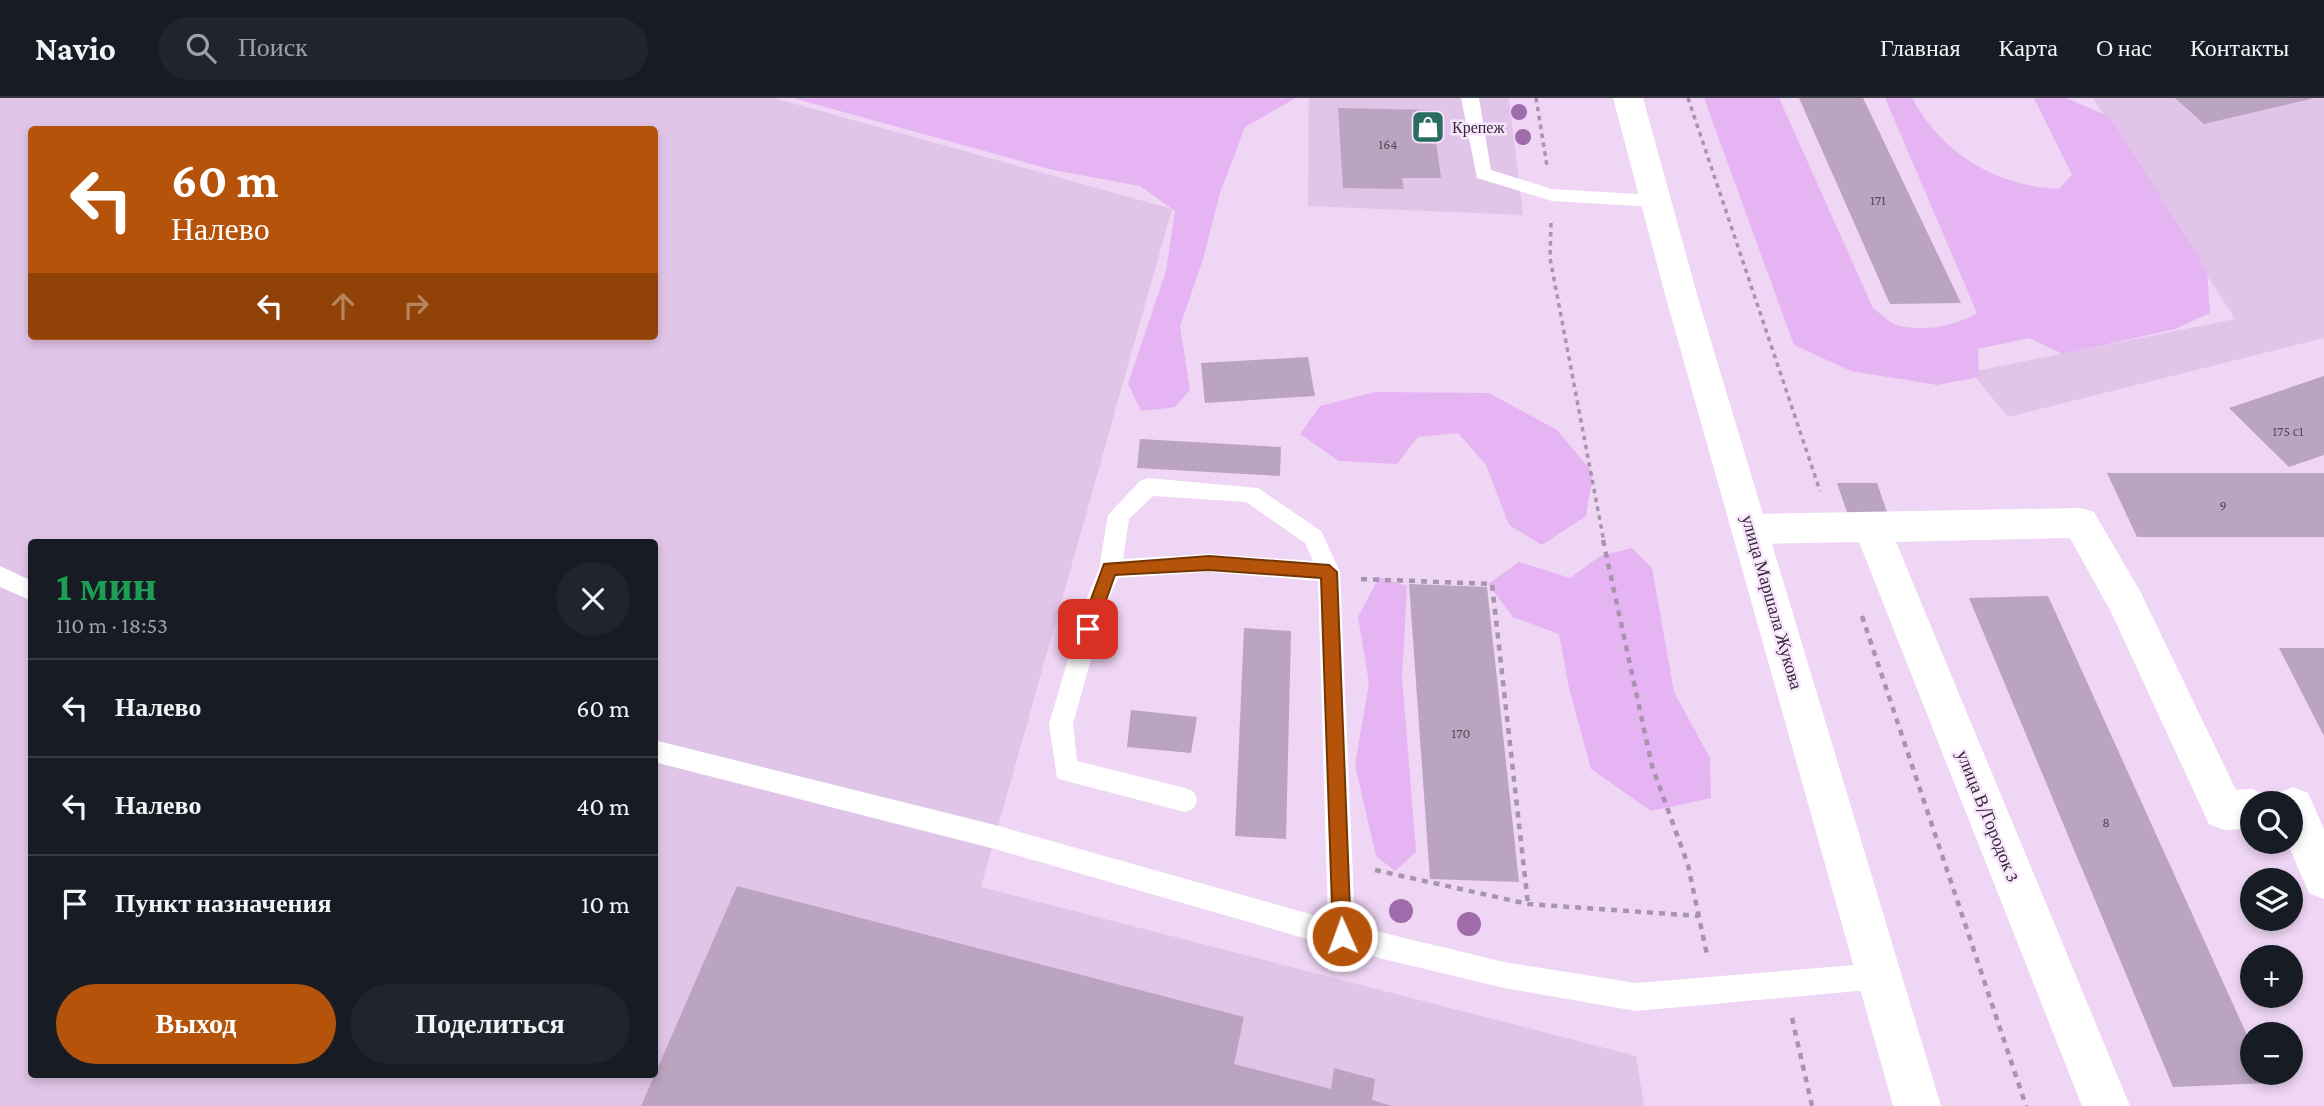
<!DOCTYPE html>
<html lang="ru">
<head>
<meta charset="utf-8">
<style>
	:root { --surface:#171b24; --page:#20242c; --text:#f1f3f6; --muted:#9ea1a6; --line:#363941; --accent:#b45309 }
	body { margin:0; font-family:"Crimson Pro",serif; background:var(--page); color:var(--text); height:100vh; display:flex; flex-direction:column; font-size:26px; white-space:nowrap }
	* { box-sizing:border-box; margin:0 }
	p { font-size:23px; color:var(--muted) }
	.icon { flex:none; width:38px; height:38px; fill:none; stroke:currentColor; stroke-width:2; stroke-linecap:round; stroke-linejoin:round }
	.map { position:relative; flex:1; overflow:hidden }
	.drawer { position:absolute; left:28px; top:441px; width:630px; height:539px; display:flex; flex-direction:column; background:var(--surface); border-radius:7px; box-shadow:0 4px 10px #0003 }
	.drawer>* { flex:none }
	.banner { position:absolute; left:28px; top:28px; width:630px; height:214px; border-radius:7px; box-shadow:0 4px 10px #0003; background:#b45309; color:#fff; overflow:hidden }
	.tools { position:absolute; left:2240px; top:693px; display:grid; gap:14px }
	.tools a { display:grid; place-items:center; width:63px; height:63px; border-radius:50%; background:var(--surface); box-shadow:0 4px 10px #0003; font-size:35px }
	.pin { position:absolute; display:grid; place-items:center; width:60px; height:60px; color:#fff; margin:-30px; border-radius:14px; box-shadow:0 4px 10px #0006 }
	.me { position:absolute; width:77px; margin:-38px; rotate:358deg; stroke-linejoin:round; filter:drop-shadow(0 0 5px #0008) }
	.turn { display:flex; align-items:center; gap:24px; height:147px; padding:0 28px; font-size:32px }
	.turn .icon { width:91px; height:91px; stroke-width:2.5 }
	.turn b { display:block; font-size:49px; line-height:60px }
	.lanes { display:flex; align-items:center; height:66px; padding:0 28px; background:#0003; justify-content:center; gap:35px; direction:ltr }
	.lanes .off { opacity:.35 }
	.round { display:grid; place-items:center; flex:none; width:74px; height:74px; border-radius:37px; background:var(--page) }
	.headline { display:flex; align-items:center; justify-content:space-between; height:119px; padding:0 28px }
	h1 { font-size:42px; font-weight:700; line-height:52px; color:#1e9e55 }
	.primary-button { display:flex; gap:14px; margin-top:auto; padding:14px 28px }
	.primary-button a { flex:1; height:80px; border-radius:42px; background:var(--accent); color:#fff; font-size:28px; font-weight:700; line-height:80px; text-align:center }
	.primary-button a+a { background:var(--page); color:var(--text) }
	ul { padding:0; list-style:none }
	li { display:flex; align-items:center; gap:21px; height:98px; padding:0 28px; border-top:2px solid var(--line) }
	li div { flex:1 }
	li b { display:block; font-size:26px }
	li em { font-style:normal }
	header { display:flex; align-items:center; gap:42px; box-sizing:border-box; height:98px; padding:0 35px; background:var(--surface); border-bottom:2px solid var(--line) }
	header strong { font-size:33px }
	nav { display:flex; gap:38px; margin-inline-start:auto; font-size:24px }
	.search { width:490px; height:63px; background:var(--page); display:flex; align-items:center; gap:18px; box-sizing:border-box; padding:0 24px; border-radius:38px; color:var(--muted); font-size:26px }
	.map>svg:first-child { display:block }
	.built { fill:#e1c5e8; fill-rule:evenodd }
	.green { fill:#e6b4f3 }
	.building { fill:#baa4bf }
	.lines { fill:none; stroke-linecap:round; stroke-linejoin:round }
	.path-far1 { stroke:#a795ac; stroke-width:3.5; stroke-dasharray:4.5 4.5; stroke-linecap:butt }
	.path { stroke:#a795ac; stroke-width:4.5; stroke-dasharray:6 6; stroke-linecap:butt }
	.service { fill:#fff; fill-rule:evenodd }
	.minor { fill:#fff; fill-rule:evenodd }
	.secondary { fill:#fff; fill-rule:evenodd }
	.tree { fill:#9f6bab }
	.route { fill:#b45309; stroke:#753606; stroke-width:2 }
	.labels { text-anchor:middle; dominant-baseline:central; stroke-width:5; stroke-linejoin:round; paint-order:stroke }
	.number-label { font-size:14px; fill:#544857 }
	.far-poi-label { font-size:16px; fill:#322934; stroke:#f8e5fd; text-anchor:start }
	.street-label { font-size:18px; fill:#322934; stroke:#f8e5fd }
</style>
</head>
<body>
<header>
<strong>Navio</strong>
<div class="search"><svg class="icon" aria-label="search" viewBox="0 0 24 24"><circle cx="10" cy="10" r="6"/><path d="M15 15l6 6"/></svg>Поиск</div>
<nav><a>Главная</a><a>Карта</a><a>О нас</a><a>Контакты</a></nav>
</header>
<div class="map">
<svg width="2324" height="1008" viewBox="0 0 2324 1008">
	<rect width="100%" height="100%" fill="#eed6f4"/>
	<g class="built">
		<path d="M 0,0 L 774,0 L 1172,111 L 981,789 L 1636,958 L 1644,1008 L 0,1008 ZM 32,32 L 654,32 L 654,238 L 32,238 ZM 32,444 L 654,444 L 654,976 L 32,976 Z"/>
		<polygon points="1309,0 1509,0 1523,117 1308,108"/>
		<polygon points="2093,0 2324,0 2324,240 2008,319 1971,274 2235,221"/>
	</g>
	<g class="green">
		<polygon points="793,0 1296,0 1245,29 1220,95 1203,161 1180,228 1190,292 1175,309 1141,313 1128,286 1166,173 1175,113 1140,88 1053,72"/>
		<path d="M 1704,0 L 1779,0 L 1873,210 C 1880,215 1888,224 1896,227 C 1922,234 1954,229 1977,215 L 1885,0 L 1912,0 C 1942,56 1996,88 2059,91 L 2072,77 L 2034,0 L 2066,0 L 2110,19 L 2207,173 L 2210,215 L 2175,231 L 2063,256 L 2029,240 L 1978,251 L 1979,279 L 1937,287 L 1851,273 L 1794,247 Z"/>
		<polygon points="1375,294 1489,295 1557,332 1593,375 1586,418 1542,447 1509,427 1486,367 1458,335 1418,339 1397,366 1339,363 1300,336 1320,308"/>
		<polygon points="1632,450 1652,470 1674,594 1710,660 1711,700 1651,713 1591,671 1569,590 1559,536 1513,519 1488,486 1519,464 1570,480 1600,458"/>
		<polygon points="1379,479 1407,488 1402,578 1416,754 1395,773 1376,758 1355,667 1369,585 1358,519"/>
	</g>
	<g class="building">
		<polygon points="1799,0 1863,0 1961,205 1890,206"/>
		<polygon points="2175,0 2311,0 2311,1 2204,26"/>
		<polygon points="1338,10 1432,12 1441,80 1402,80 1404,91 1343,90"/>
		<polygon points="1308,259 1315,298 1205,305 1201,265"/>
		<polygon points="2324,278 2324,357 2289,369 2229,310"/>
		<polygon points="1140,341 1281,349 1280,378 1137,370"/>
		<polygon points="2107,375 2324,375 2324,439 2137,439"/>
		<polygon points="1837,385 1877,385 1889,420 1849,420"/>
		<polygon points="1409,486 1487,489 1519,784 1430,781"/>
		<polygon points="2048,498 2252,948 2252,975 2265,975 2269,985 2173,989 1969,500"/>
		<polygon points="1244,530 1291,533 1286,741 1235,738"/>
		<polygon points="2279,550 2324,550 2324,638"/>
		<polygon points="1131,612 1197,619 1191,655 1127,649"/>
		<polygon points="737,788 1244,919 1234,966 1331,991 1334,970 1375,981 1372,1002 1392,1008 641,1008"/>
	</g>
	<g class="lines">
		<g class="path-far1">
			<polyline points="1536,0 1547,68"/>
			<polyline points="1688,0 1820,393"/>
			<polyline points="1551,125 1550,160 1604,444"/>
		</g>
		<g class="path">
			<polyline points="1603,442 1652,668 1688,767 1707,857"/>
			<polyline points="1361,481 1492,486 1528,806"/>
			<polyline points="1862,518 2026,1008"/>
			<polyline points="1375,772 1528,806 1699,818"/>
			<polyline points="1792,920 1812,1008"/>
		</g>
		<g class="service">
			<polygon points="1461,0 1479,0 1491,72 1552,91 1654,97 1663,103 1654,109 1552,103 1477,80"/>
			<path d="M 1148,380 L 1258,390 L 1321,433 L 1340,474 L 1355,828 L 1504,864 L 1636,885 L 1879,865 L 1888,869 L 1892,878 L 1888,887 L 1879,891 L 1636,913 L 1504,890 L 1342,851 L 995,751 L 654,664 L 654,642 L 995,727 L 1328,821 L 1318,483 L 1209,474 L 1118,480 L 1106,507 L 1073,626 L 1077,663 L 1185,690 L 1194,694 L 1197,702 L 1194,710 L 1185,714 L 1066,683 L 1057,680 L 1049,626 L 1084,507 L 1099,471 L 1108,417 L 1140,383 ZM 1153,398 L 1246,404 L 1305,445 L 1313,463 L 1209,456 L 1123,461 L 1129,421 Z"/>
			<polygon points="0,468 32,483 32,503 0,489"/>
		</g>
		<g class="minor">
			<polygon points="2081,410 2094,414 2140,493 2236,692 2252,691 2267,697 2271,705 2252,705 2252,731 2224,732 2209,726 2111,514 2070,440 1896,444 2130,1008 2082,1008 1859,444 1751,446 1738,442 1732,431 1738,420 1751,416"/>
			<polygon points="2293,689 2308,695 2324,731 2324,801 2309,795 2287,744 2291,744 2291,705 2274,705 2278,695"/>
		</g>
		<polygon class="secondary" points="1613,0 1643,0 1698,200 1941,1008 1893,1008 1666,200"/>
	</g>
	<g class="tree">
		<circle cx="1519" cy="14" r="8"/>
		<circle cx="1523" cy="39" r="8"/>
		<circle cx="1401" cy="813" r="12"/>
		<circle cx="1469" cy="826" r="12"/>
	</g>
	<polygon class="route" points="1209,458 1329,467 1337,474 1351,838 1348,845 1342,847 1335,845 1333,838 1321,480 1209,472 1115,477 1094,536 1088,538 1080,531 1104,466"/>
	<defs>
		<symbol id="shop-square" viewBox="-11 -11 22 22"><rect x="-9" y="-9" width="18" height="18" rx="4" fill="#296d60" stroke="#f8e5fd"/><path d="M-5-2.5h2.3a2.7 3.5 0 0 1 5.4 0H5L5.5 6h-11ZM-1.5-2.5h3a1.5 2.3 0 0 0-3 0Z" fill="#fff"/></symbol>
	</defs>
	<g fill-rule="evenodd">
		<use href="#shop-square" x="1409" y="10" width="38" height="38"/>
	</g>
	<g class="labels">
		<g class="number-label">
			<text x="1388" y="46">164</text>
			<text x="1878" y="102">171</text>
			<text x="2288" y="333">175 с1</text>
			<text x="2223" y="407">9</text>
			<text x="1461" y="635">170</text>
			<text x="2106" y="724">8</text>
		</g>
		<g class="far-poi-label">
			<text x="1452" y="29">Крепеж</text>
		</g>
		<g class="street-label">
			<text transform="translate(1772 504) rotate(74)">улица Маршала Жукова</text>
			<text transform="translate(1988 718) rotate(68)">улица В/Городок 3</text>
		</g>
	</g>
</svg>
<div class="tools">
<a><svg class="icon" aria-label="search" viewBox="0 0 24 24"><circle cx="10" cy="10" r="6"/><path d="M15 15l6 6"/></svg></a>
<a><svg class="icon" aria-label="layers" viewBox="0 0 24 24"><path d="M12 4l9 5-9 5-9-5zM3 14l9 5 9-5"/></svg></a>
<a>+</a>
<a>−</a>
</div>
<div class="pin" style="left:1088px;top:531px;background:#d93025"><svg class="icon" aria-label="arrive" viewBox="0 0 24 24"><path d="M6 21V4h12l-3 4 3 4H6"/></svg></div>
<svg class="me" style="left:1342px;top:838px" viewBox="-20 -20 40 40"><circle r="17" fill="#b45309" stroke="#fff" stroke-width="3"/><path d="M0-11L8 9 0 5-8 9z" fill="#fff"/></svg>
<div class="banner">
<div class="turn"><svg class="icon" aria-label="left" viewBox="0 0 24 24"><path d="M17 20v-9H6M10 6l-5 5 5 5"/></svg><div><b>60 m</b>Налево</div></div>
<div class="lanes"><svg class="icon" aria-label="left" viewBox="0 0 24 24"><path d="M17 20v-9H6M10 6l-5 5 5 5"/></svg><svg class="icon off" aria-label="ahead" viewBox="0 0 24 24"><path d="M12 20V5M6 11l6-6 6 6"/></svg><svg class="icon off" aria-label="right" viewBox="0 0 24 24"><path d="M7 20v-9h11M14 6l5 5-5 5"/></svg></div>
</div>
<section class="drawer">
<div class="headline"><div><h1>1 мин</h1><p>110 m · 18:53</p></div><a class="round"><svg class="icon" aria-label="close" viewBox="0 0 24 24"><path d="M6 6l12 12M18 6L6 18"/></svg></a></div>
<ul>
<li><svg class="icon" aria-label="left" viewBox="0 0 24 24"><path d="M17 20v-9H6M10 6l-5 5 5 5"/></svg><div><b>Налево</b></div><em>60 m</em></li>
<li><svg class="icon" aria-label="left" viewBox="0 0 24 24"><path d="M17 20v-9H6M10 6l-5 5 5 5"/></svg><div><b>Налево</b></div><em>40 m</em></li>
<li><svg class="icon" aria-label="arrive" viewBox="0 0 24 24"><path d="M6 21V4h12l-3 4 3 4H6"/></svg><div><b>Пункт назначения</b></div><em>10 m</em></li>
</ul>
<div class="primary-button"><a>Выход</a><a>Поделиться</a></div>
</section>
</div>
</body>
</html>
